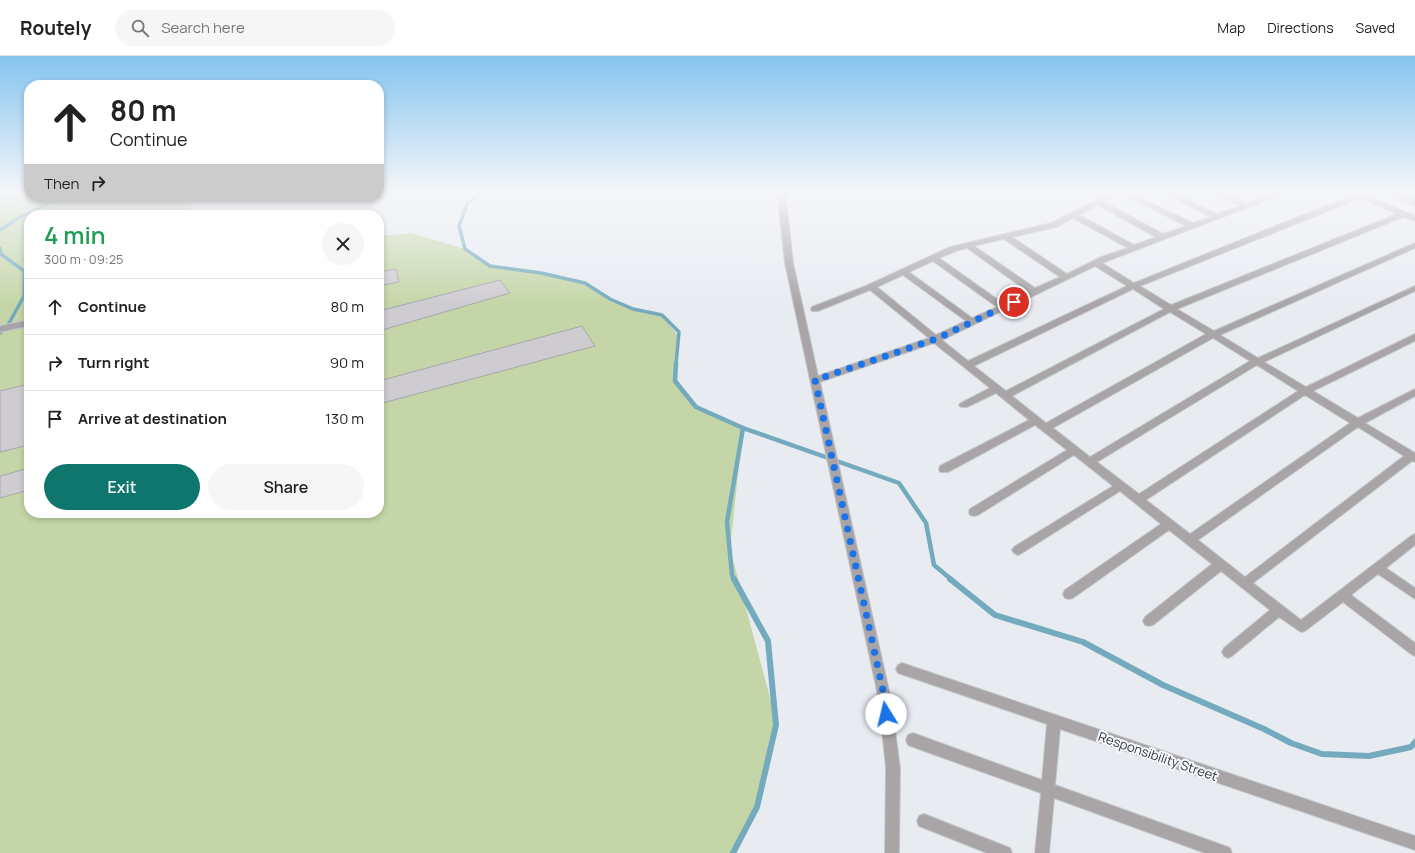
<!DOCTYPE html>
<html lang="en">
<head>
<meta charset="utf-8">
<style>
	:root { --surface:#fff; --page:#f6f6f6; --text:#222; --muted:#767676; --line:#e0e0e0; --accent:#0f766e }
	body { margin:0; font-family:Manrope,sans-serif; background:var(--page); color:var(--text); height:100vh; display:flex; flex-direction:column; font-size:15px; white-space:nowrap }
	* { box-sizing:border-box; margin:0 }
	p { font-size:13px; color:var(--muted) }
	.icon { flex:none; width:22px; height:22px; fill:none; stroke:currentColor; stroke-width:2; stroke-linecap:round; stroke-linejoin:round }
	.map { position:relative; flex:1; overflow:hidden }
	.sheet { position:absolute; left:24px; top:154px; width:360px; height:308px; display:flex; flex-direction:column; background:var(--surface); border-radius:16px; box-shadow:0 2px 6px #0003 }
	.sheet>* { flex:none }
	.banner { position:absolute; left:24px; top:24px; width:360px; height:122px; border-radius:16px; box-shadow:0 2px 6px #0003; background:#fff; color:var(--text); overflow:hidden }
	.pin { position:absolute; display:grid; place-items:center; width:34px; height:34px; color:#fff; margin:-17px; border:2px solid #fff; border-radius:50%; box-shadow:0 1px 4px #0007 }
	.me { position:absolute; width:44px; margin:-22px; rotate:351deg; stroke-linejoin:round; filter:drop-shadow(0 0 3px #0008) }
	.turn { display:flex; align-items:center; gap:14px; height:84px; padding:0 20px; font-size:18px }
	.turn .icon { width:52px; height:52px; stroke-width:2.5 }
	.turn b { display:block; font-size:28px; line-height:34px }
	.then { display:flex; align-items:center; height:38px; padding:0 20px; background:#0003; gap:8px; font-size:15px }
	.round { display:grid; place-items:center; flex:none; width:42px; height:42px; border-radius:21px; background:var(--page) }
	.headline { display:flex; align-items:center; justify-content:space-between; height:68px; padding:0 20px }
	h1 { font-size:24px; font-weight:600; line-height:30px; color:#1e9e55 }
	.button { display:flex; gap:8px; margin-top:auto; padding:8px 20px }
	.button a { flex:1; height:46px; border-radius:24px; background:var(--accent); color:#fff; font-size:16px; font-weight:600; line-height:46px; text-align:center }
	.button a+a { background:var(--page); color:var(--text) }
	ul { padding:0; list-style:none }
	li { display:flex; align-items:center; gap:12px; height:56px; padding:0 20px; border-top:1px solid var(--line) }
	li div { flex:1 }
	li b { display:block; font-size:15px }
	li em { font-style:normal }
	header { display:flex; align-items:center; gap:24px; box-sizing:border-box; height:56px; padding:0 20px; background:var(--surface); border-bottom:1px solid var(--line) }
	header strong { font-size:19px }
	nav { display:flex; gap:22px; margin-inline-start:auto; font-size:14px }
	.search { width:280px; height:36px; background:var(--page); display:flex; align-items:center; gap:10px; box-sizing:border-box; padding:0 14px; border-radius:22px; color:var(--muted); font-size:15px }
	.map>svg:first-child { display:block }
	.green { fill:#c4d6a7 }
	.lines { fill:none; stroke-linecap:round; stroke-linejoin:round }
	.stream-far2 { stroke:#74aabe; stroke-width:3.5 }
	.stream-far1 { stroke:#74aabe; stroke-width:4.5 }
	.stream { stroke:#74aabe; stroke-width:6 }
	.building { fill:#cfccd1; stroke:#a9a6ab }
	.minor-casing { stroke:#c4c7cc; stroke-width:2 }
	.minor { fill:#a9a5a6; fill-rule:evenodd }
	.route { stroke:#1a73e8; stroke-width:7; stroke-dasharray:0 12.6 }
	.labels { text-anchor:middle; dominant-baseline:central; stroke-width:4; stroke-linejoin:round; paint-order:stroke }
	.near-street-label { font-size:13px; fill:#343538; stroke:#f6f9ff }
</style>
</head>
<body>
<header>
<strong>Routely</strong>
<div class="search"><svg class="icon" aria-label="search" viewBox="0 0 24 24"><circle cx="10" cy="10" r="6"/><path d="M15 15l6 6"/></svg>Search here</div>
<nav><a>Map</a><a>Directions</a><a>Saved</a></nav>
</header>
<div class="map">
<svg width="1415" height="797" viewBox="0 0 1415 797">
	<rect width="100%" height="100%" fill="#e8ecf1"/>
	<polygon class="green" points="0,138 29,138 29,141 192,141 190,156 177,159 29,159 29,457 379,457 379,180 411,177 465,193 490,210 539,217 587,228 611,244 633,253 662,259 679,281 675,325 696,351 743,372 730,493 775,660 757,751 733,797 0,797"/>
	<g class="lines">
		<g class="stream-far2">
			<polyline points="481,138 468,146 459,170 465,193 490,210 541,217 585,227 610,243 633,253 662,259 679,276 676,308"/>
			<polyline points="0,174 23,159 65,141"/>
			<polyline points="0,192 1,198 24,215 24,240 8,269 0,277"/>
		</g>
		<g class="stream-far1">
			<polyline points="676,307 675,325 696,351 743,372 899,427 926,467 934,509 952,524"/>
			<polyline points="734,524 732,519 727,466 743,372"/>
		</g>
		<g class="stream">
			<polyline points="950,523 995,559 1083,586 1163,629 1264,673 1291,687 1322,698 1369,700 1411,691 1415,686"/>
			<polyline points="733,797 757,751 776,669 768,585 734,523"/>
		</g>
	</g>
	<g class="building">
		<polygon points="396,213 399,226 379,230 379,216"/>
		<polygon points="500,224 510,237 379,275 379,255"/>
		<polygon points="582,270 595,290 379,348 379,325"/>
		<polygon points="29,328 29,389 0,396 0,335"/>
		<polygon points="29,412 29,434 0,442 0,420"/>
	</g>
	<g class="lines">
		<defs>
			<g id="minor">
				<path d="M 779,138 L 787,138 L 786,143 L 793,207 L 818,320 L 929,282 L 870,234 L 818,255 L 812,255 L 811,253 L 812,251 L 868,229 L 950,191 L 1051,167 L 1109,138 L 1118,138 L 1104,146 L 1163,178 L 1186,170 L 1124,138 L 1132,138 L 1193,167 L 1211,161 L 1168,138 L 1176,138 L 1217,158 L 1240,150 L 1216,138 L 1225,138 L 1247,148 L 1273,138 L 1283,138 L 1102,207 L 1134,227 L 1355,138 L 1364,138 L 1415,160 L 1415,165 L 1403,161 L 1177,253 L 1214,275 L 1415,187 L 1415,192 L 1220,279 L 1258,302 L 1415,230 L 1415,235 L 1264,306 L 1306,331 L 1415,278 L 1415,285 L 1313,335 L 1358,362 L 1415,333 L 1415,340 L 1365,367 L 1415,397 L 1415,406 L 1412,405 L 1253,527 L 1301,564 L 1411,480 L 1415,478 L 1415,489 L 1386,512 L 1415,532 L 1415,543 L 1378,518 L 1351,539 L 1415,587 L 1415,600 L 1411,598 L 1343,546 L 1305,575 L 1301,576 L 1279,561 L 1232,600 L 1228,602 L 1224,600 L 1222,596 L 1224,592 L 1270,554 L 1221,515 L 1153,569 L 1149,570 L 1145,569 L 1143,565 L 1145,561 L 1212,508 L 1169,474 L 1073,542 L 1069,543 L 1065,542 L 1063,538 L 1065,534 L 1161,468 L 1120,435 L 1022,497 L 1018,499 L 1014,497 L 1012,494 L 1014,491 L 1113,430 L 1074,399 L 978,459 L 974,460 L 970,459 L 969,456 L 970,453 L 1067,394 L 1035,369 L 948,416 L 940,416 L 939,413 L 940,410 L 1029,364 L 996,337 L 967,351 L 961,351 L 959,349 L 961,347 L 990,332 L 934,287 L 820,326 L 891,644 L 900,712 L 899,797 L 885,797 L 886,712 L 879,644 L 785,207 L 778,143 ZM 1361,142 L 1397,158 L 1171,249 L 1140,230 ZM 1098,149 L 1156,181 L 1134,189 L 1079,159 ZM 1073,162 L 1128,192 L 1101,201 L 1067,218 L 1012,181 L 1057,171 ZM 1004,183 L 1060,221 L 1035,232 L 974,190 ZM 967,192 L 1029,236 L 1004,248 L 939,202 L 956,195 ZM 933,205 L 997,251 L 972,262 L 909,216 ZM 1095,210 L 1127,230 L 968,305 L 942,284 ZM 903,219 L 966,265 L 936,279 L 877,231 ZM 1133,233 L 1164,253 L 1006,335 L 974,310 ZM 1170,256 L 1206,278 L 1046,367 L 1012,340 ZM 1213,282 L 1250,305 L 1090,401 L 1053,372 ZM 1257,309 L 1298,335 L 1139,438 L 1097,406 ZM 1305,339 L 1350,367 L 1190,478 L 1146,444 ZM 1358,371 L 1404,400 L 1245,521 L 1198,484 Z"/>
				<polygon points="1388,138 1398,138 1415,145 1415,150"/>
				<polygon points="29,264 29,270 0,276 0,270"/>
				<polygon points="902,607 1415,780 1415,794 1060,673 1055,729 1225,790 1230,792 1232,797 1205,797 1054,742 1049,797 1035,797 1041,737 913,691 908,689 906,684 908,679 913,677 1042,724 1047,668 898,617 896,613 898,609"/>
				<polygon points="924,758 1010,792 1012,797 987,797 919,770 917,765 919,760"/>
			</g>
		</defs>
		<use href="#minor" class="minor-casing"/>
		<use href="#minor" class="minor"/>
	</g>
	<linearGradient id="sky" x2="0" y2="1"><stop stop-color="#84c4ee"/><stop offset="0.55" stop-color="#f5f6f9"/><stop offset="1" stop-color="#f5f6f9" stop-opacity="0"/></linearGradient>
	<rect width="1415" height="249" fill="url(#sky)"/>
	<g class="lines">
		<polyline class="route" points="886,658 885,644 815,324 936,283 1014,246"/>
	</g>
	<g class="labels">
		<g class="near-street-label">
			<text transform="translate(1158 700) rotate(19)">Responsibility Street</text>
		</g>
	</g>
</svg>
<div class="pin" style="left:1014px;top:246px;background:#d93025"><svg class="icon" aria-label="arrive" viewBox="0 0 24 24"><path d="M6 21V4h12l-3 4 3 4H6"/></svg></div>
<svg class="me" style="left:886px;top:658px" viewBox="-20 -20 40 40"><circle r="19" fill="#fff"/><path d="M0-13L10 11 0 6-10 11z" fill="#1a73e8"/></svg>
<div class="banner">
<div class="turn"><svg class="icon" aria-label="ahead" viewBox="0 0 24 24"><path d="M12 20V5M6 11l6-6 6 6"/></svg><div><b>80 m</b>Continue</div></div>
<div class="then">Then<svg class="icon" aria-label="right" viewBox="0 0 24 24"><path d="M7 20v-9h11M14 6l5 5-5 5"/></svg></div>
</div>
<section class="sheet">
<div class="headline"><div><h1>4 min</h1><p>300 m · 09:25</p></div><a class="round"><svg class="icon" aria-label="close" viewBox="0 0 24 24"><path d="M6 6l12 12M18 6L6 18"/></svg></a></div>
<ul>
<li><svg class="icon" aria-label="ahead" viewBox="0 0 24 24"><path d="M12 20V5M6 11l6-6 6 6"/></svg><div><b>Continue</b></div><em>80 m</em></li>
<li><svg class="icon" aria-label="right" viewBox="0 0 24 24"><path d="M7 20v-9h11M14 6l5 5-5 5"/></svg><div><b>Turn right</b></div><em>90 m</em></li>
<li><svg class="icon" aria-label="arrive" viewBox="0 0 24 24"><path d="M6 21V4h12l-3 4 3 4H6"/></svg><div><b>Arrive at destination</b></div><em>130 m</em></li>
</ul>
<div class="button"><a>Exit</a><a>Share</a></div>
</section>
</div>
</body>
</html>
